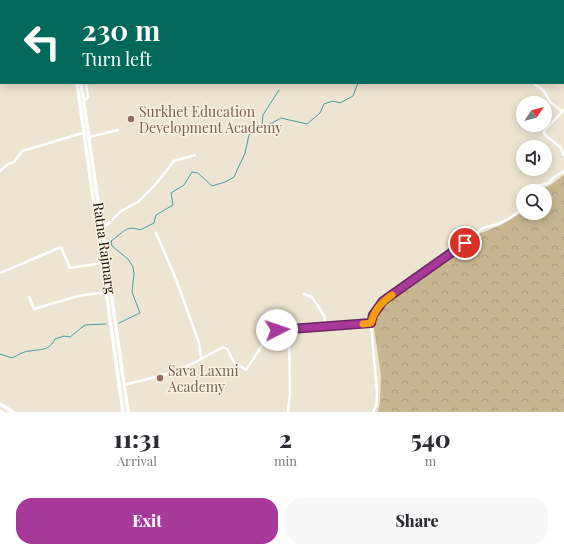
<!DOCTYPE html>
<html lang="en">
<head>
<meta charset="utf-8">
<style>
	:root { --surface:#fff; --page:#f7f7f7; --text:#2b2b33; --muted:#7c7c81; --accent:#a63999 }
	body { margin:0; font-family:"Playfair Display",serif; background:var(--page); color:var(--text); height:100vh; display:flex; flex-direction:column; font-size:15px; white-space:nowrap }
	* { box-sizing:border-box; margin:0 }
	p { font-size:13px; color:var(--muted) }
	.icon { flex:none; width:22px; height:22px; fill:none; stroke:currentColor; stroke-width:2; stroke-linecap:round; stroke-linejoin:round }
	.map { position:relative; height:412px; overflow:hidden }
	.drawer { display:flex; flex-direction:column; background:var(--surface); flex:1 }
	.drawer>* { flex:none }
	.top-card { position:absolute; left:0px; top:0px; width:564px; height:84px; box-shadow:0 2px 10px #0003; background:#00695c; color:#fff; overflow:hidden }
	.needle { width:26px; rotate:55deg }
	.buttons { position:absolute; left:516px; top:96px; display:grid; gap:8px }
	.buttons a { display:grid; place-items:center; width:36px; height:36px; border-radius:50%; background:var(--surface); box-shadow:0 2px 10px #0003; font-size:20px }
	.pin { position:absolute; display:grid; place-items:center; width:34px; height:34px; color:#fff; margin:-17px; border:2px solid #fff; border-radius:50%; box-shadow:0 1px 4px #0007 }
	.me { position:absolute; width:44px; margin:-22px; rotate:86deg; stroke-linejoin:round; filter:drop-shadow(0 0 3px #0008) }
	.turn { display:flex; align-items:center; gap:14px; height:84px; padding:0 16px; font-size:18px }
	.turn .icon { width:52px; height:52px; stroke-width:2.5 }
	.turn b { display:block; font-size:28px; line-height:34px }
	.eta { display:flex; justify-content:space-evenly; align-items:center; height:68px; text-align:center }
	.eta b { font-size:24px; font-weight:800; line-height:28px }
	.cta { display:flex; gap:8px; margin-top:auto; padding:8px 16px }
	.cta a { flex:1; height:46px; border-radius:16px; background:var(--accent); color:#fff; font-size:16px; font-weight:800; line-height:46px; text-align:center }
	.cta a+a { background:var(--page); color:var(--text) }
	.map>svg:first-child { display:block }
	.forest { fill:url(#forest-crowns) }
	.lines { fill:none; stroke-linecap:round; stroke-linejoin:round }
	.stream { stroke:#479e9f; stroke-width:1 }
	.minor { stroke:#fff; stroke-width:2.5 }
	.primary { stroke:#fff; stroke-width:3.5 }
	.route-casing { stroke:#6c2563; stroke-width:10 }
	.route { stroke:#a63999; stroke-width:7 }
	.slow { stroke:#f59e0b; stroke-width:7 }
	.education-dot { fill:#8d6e63; stroke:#faf2de; stroke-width:1.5 }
	.labels { text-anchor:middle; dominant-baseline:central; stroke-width:3; stroke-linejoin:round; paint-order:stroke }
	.education-label { font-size:14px; fill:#785e54; stroke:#faf2de; text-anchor:start }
	.street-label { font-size:14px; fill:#0e0c06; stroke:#faf2de }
</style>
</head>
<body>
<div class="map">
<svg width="564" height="412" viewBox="0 0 564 412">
	<defs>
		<pattern id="forest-crowns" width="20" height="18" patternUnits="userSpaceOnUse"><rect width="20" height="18" fill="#c7b690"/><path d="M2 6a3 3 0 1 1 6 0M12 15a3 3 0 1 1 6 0" fill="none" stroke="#aa9b7b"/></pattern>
	</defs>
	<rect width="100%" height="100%" fill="#ede4d1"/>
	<polygon class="forest" points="564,175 564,412 378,412 380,401 381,376 373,321 379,309 393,296 460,249 476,235 501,225 523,212 545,213 545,191 536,191 549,186"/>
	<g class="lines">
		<g class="stream">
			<polyline points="258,129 263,128 281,118 307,124 320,113 324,104 333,101 340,103 353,96 358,83"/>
			<path d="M 119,323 L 140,313 L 132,292 L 134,274 L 133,267 L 128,259 L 112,246 L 111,241 C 122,234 126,224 140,230 L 154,223 L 156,215 L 173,205 L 171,193 L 184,185 L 192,172 L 198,173 L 212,186 L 225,182 L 234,177 L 245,153 L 249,135 L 262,125 L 263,115 L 279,90"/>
			<path d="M 0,354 L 12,358 C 18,355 24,351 30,351 C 42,349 49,351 55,339 L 64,336 L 70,337 L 85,325 L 106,324"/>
		</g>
		<g class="minor">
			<polyline points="139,0 139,1"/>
			<polyline points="135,1 136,0"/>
			<polyline points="251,1 252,0"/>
			<polyline points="293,1 293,0"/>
			<polyline points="441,1 441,0"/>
			<polyline points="524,1 525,0"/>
			<polyline points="533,83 543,90 551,103 562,111"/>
			<polyline points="84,101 88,97 86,83"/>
			<polyline points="564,110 544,131 544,134 560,147 564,155"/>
			<polyline points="89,137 118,130"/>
			<polyline points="0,171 8,164 14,162 22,151 83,133"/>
			<polyline points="532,191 537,186 549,183 553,178 564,171"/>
			<polyline points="101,224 107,225 121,211 138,202 156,184 174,161 195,155"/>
			<polyline points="156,233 176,279 199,343 201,358"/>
			<polyline points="0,273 61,247 70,268 102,263"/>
			<polyline points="304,294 312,297 323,314 325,318 323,328"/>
			<polyline points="29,297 34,309 78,296 106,292"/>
			<polyline points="124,385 163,375 190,365 223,347 227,349 234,362 246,370 271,332 277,331 371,323"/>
			<polyline points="288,412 290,393 289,331"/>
			<polyline points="373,412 376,406 377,394 371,323 373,315 383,301 451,253 483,228 498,224 512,217 523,207"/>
		</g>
		<g class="primary">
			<polyline points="65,0 65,1"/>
			<polyline points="69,0 69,1"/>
			<polyline points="77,83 123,412"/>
			<polyline points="81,83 128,412"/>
			<polyline points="0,404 13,412"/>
			<polyline points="0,411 2,412"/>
		</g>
	</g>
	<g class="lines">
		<defs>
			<polyline id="route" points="277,330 371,323 373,315 383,301 465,243"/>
		</defs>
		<use href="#route" class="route-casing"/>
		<use href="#route" class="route"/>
		<path class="slow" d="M 363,324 L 371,323 C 374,310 381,302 392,295"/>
	</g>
	<g class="education-dot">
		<circle cx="131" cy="119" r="4"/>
		<circle cx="160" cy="378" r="4"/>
	</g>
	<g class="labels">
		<g class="education-label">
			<text x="139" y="111">Surkhet Education<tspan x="139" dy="16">Development Academy</tspan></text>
			<text x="168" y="370">Sava Laxmi<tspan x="168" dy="16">Academy</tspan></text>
		</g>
		<g class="street-label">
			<text transform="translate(105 248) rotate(82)">Ratna Rajmarg</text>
		</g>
	</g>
</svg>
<div class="buttons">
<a><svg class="needle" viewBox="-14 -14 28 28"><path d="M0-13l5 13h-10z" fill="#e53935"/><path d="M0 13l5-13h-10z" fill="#7c7c81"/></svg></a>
<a><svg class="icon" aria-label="sound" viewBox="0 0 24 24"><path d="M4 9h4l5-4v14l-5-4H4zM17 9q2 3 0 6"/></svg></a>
<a><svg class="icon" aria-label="search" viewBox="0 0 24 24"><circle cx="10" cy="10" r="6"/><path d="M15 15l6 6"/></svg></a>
</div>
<div class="pin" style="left:465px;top:243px;background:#d93025"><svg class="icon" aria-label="arrive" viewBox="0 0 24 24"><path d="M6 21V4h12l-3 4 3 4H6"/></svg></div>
<svg class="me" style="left:277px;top:330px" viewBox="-20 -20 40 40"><circle r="19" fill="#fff"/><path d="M0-13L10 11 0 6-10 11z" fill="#a63999"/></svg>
<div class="top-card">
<div class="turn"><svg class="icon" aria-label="left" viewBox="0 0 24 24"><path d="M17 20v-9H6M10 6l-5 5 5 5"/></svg><div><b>230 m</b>Turn left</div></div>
</div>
</div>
<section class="drawer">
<div class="eta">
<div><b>11:31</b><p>Arrival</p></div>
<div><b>2</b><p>min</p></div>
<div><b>540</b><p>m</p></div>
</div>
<div class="cta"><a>Exit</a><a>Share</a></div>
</section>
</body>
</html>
